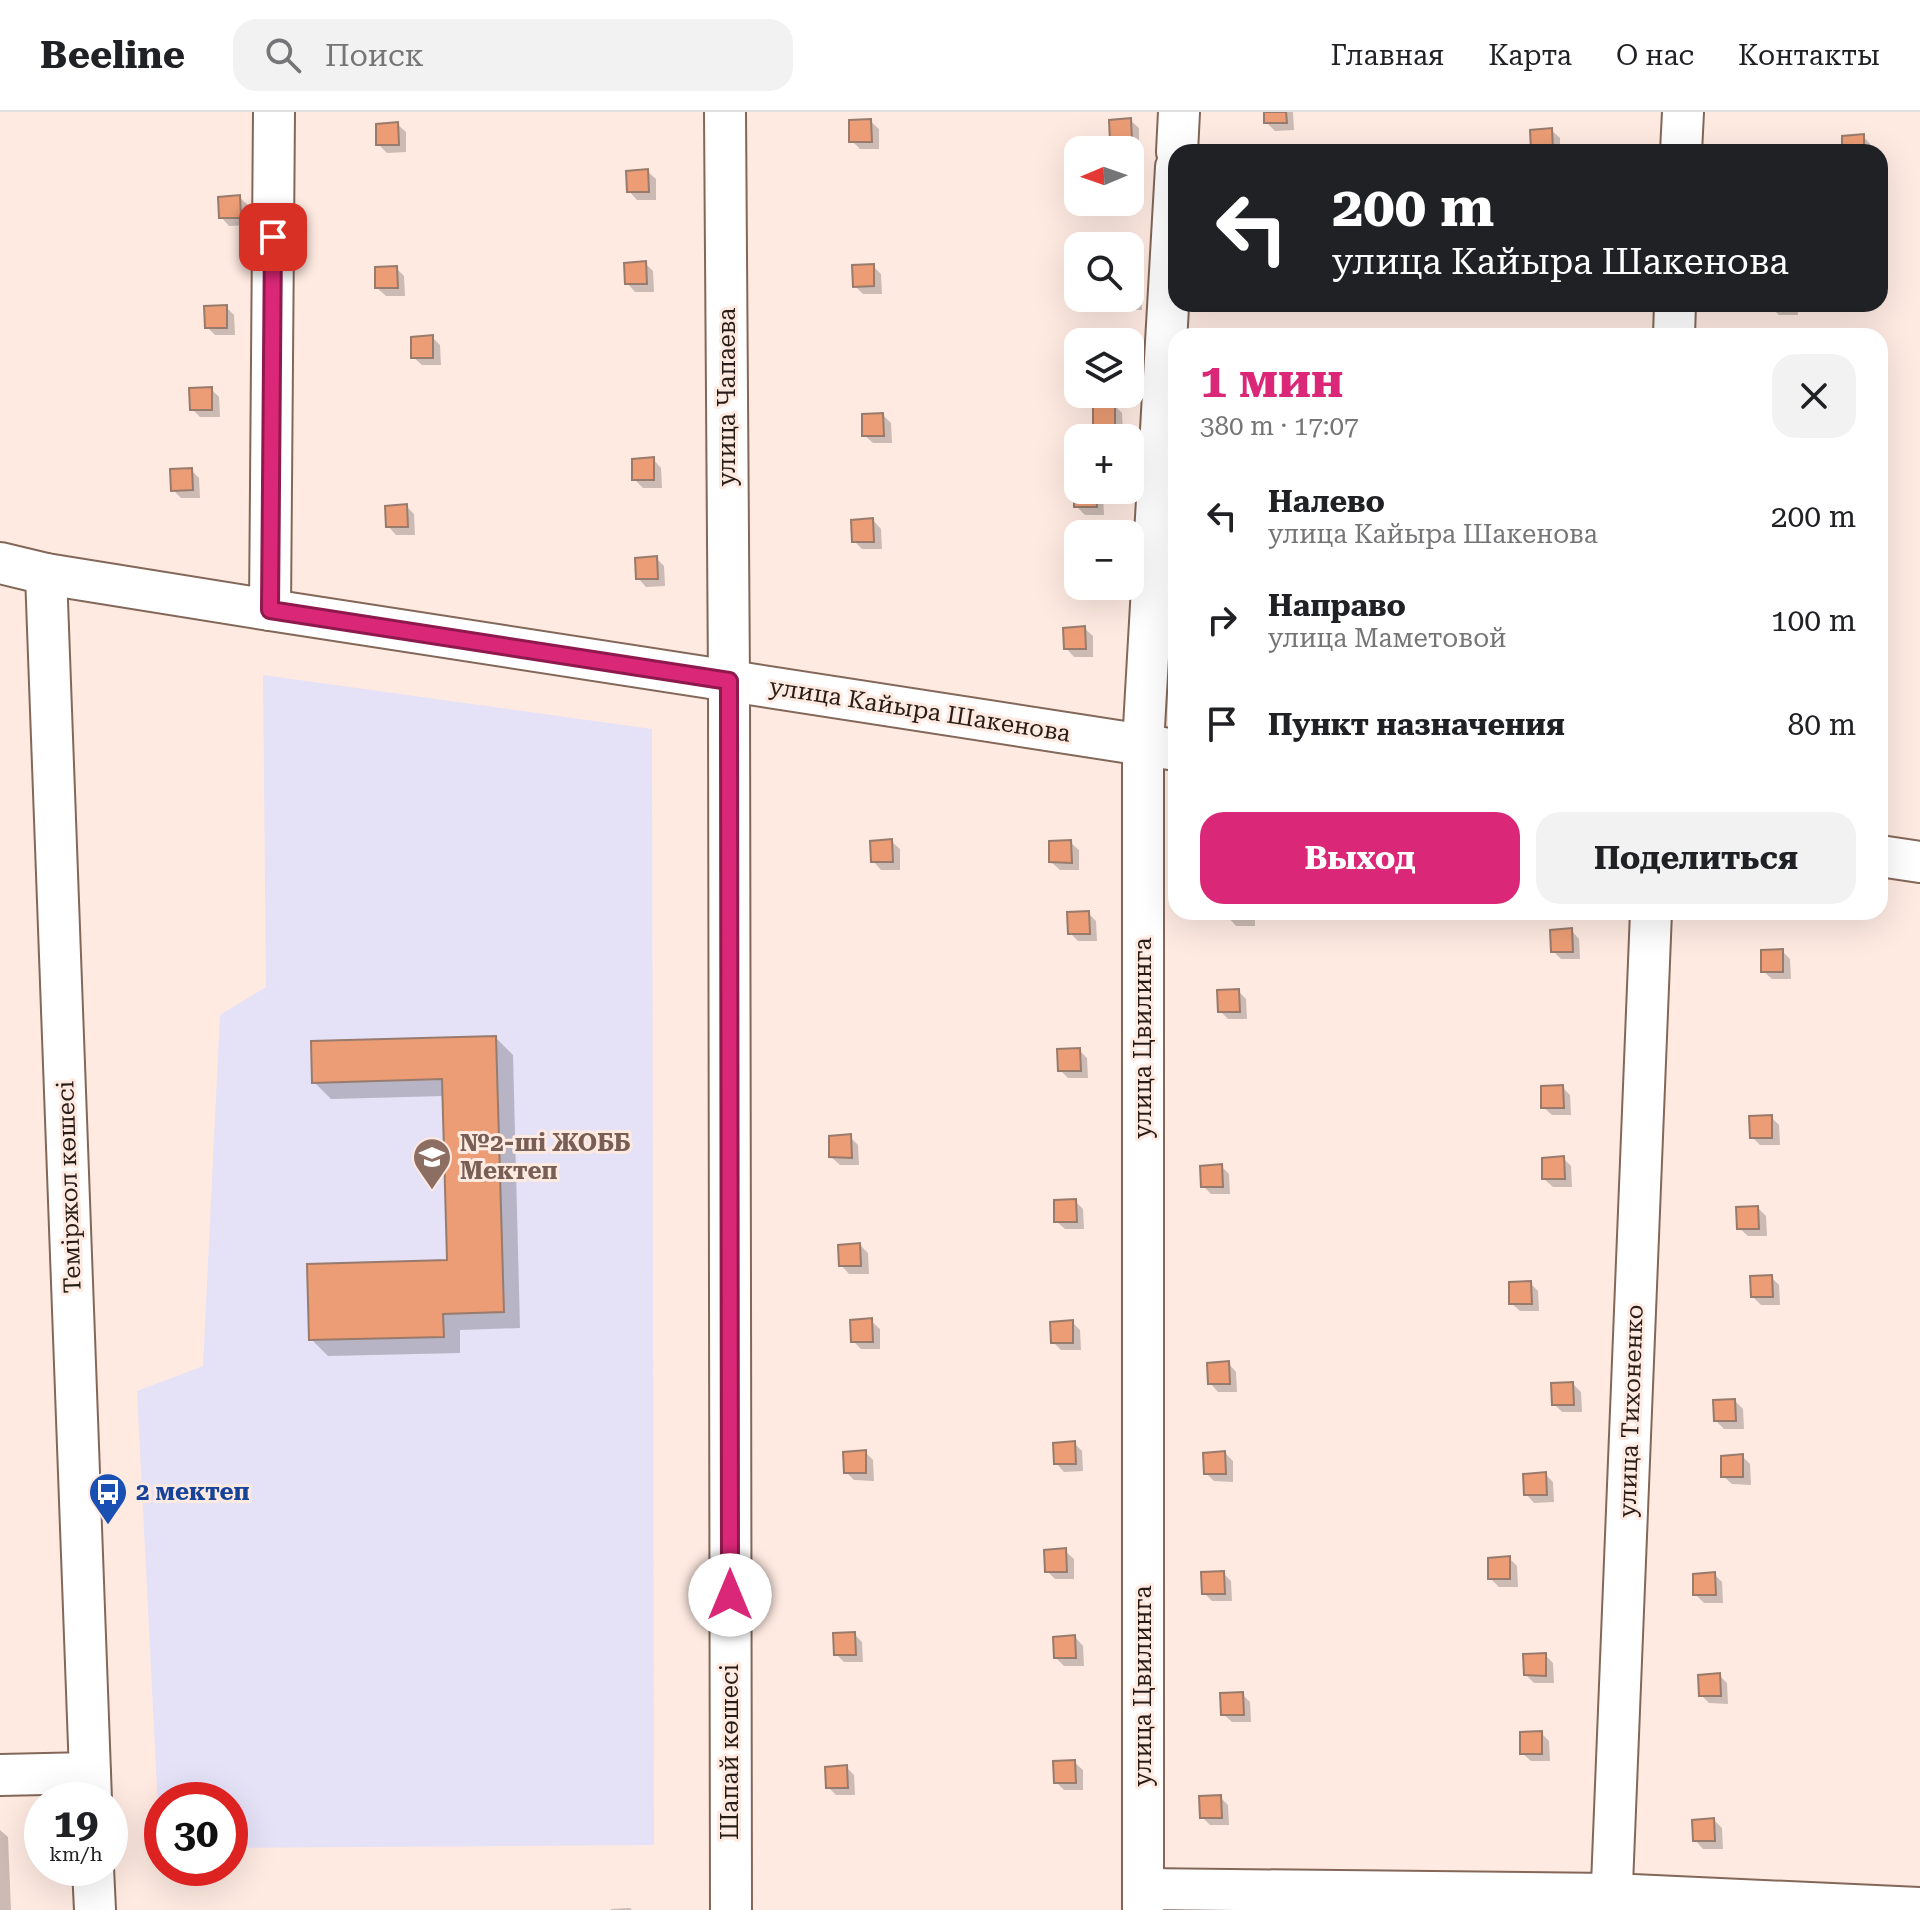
<!DOCTYPE html>
<html lang="ru">
<head>
<meta charset="utf-8">
<style>
	:root { --surface:#fff; --page:#f2f2f2; --text:#202124; --muted:#757577; --line:#e0e0e0; --accent:#db2777 }
	body { margin:0; font-family:"Roboto Serif",serif; background:var(--page); color:var(--text); height:100vh; display:flex; flex-direction:column; font-size:30px; white-space:nowrap }
	* { box-sizing:border-box; margin:0 }
	p { font-size:26px; color:var(--muted) }
	.icon { flex:none; width:44px; height:44px; fill:none; stroke:currentColor; stroke-width:2; stroke-linecap:round; stroke-linejoin:round }
	.map { position:relative; flex:1; overflow:hidden }
	.side { position:absolute; left:1168px; top:216px; width:720px; height:592px; display:flex; flex-direction:column; background:var(--surface); border-radius:24px; box-shadow:0 8px 32px #0002 }
	.side>* { flex:none }
	.guide { position:absolute; left:1168px; top:32px; width:720px; height:168px; border-radius:24px; box-shadow:0 8px 32px #0002; background:#202124; color:#fff; overflow:hidden }
	.needle { width:52px; rotate:268deg }
	.tools { position:absolute; left:1064px; top:24px; display:grid; gap:16px }
	.tools a { display:grid; place-items:center; width:80px; height:80px; border-radius:16px; background:var(--surface); box-shadow:0 8px 32px #0002; font-size:40px }
	.speed { position:absolute; left:24px; top:1670px; display:flex; gap:16px; font-size:40px; font-weight:700; text-align:center }
	.speed>* { display:grid; place-content:center; width:104px; height:104px; border-radius:50%; background:var(--surface); box-shadow:0 8px 32px #0002; line-height:1 }
	.speed small { font-size:20px; font-weight:400 }
	.speed .limit { border:12px solid #d22; background:#fff; color:#111 }
	.pin { position:absolute; display:grid; place-items:center; width:68px; height:68px; color:#fff; margin:-34px; border-radius:16px; box-shadow:0 4px 12px #0006 }
	.me { position:absolute; width:88px; margin:-44px; rotate:0deg; stroke-linejoin:round; filter:drop-shadow(0 0 6px #0008) }
	.turn { display:flex; align-items:center; gap:28px; height:168px; padding:0 32px; font-size:36px }
	.turn .icon { width:104px; height:104px; stroke-width:2.5 }
	.turn b { display:block; font-size:56px; line-height:68px }
	.round { display:grid; place-items:center; flex:none; width:84px; height:84px; border-radius:24px; background:var(--page) }
	.summary { display:flex; align-items:center; justify-content:space-between; height:136px; padding:0 32px }
	h1 { font-size:48px; font-weight:700; line-height:60px; color:var(--accent) }
	.button { display:flex; gap:16px; margin-top:auto; padding:16px 32px }
	.button a { flex:1; height:92px; border-radius:24px; background:var(--accent); color:#fff; font-size:32px; font-weight:700; line-height:92px; text-align:center }
	.button a+a { background:var(--page); color:var(--text) }
	ul { padding:0; list-style:none }
	li { display:flex; align-items:center; gap:24px; height:104px; padding:0 32px }
	li div { flex:1 }
	li b { display:block; font-size:30px }
	li em { font-style:normal }
	header { display:flex; align-items:center; gap:48px; box-sizing:border-box; height:112px; padding:0 40px; background:var(--surface); border-bottom:2px solid var(--line) }
	header strong { font-size:38px }
	nav { display:flex; gap:44px; margin-inline-start:auto; font-size:28px }
	.search { width:560px; height:72px; background:var(--page); display:flex; align-items:center; gap:20px; box-sizing:border-box; padding:0 28px; border-radius:24px; color:var(--muted); font-size:30px }
	.map>svg:first-child { display:block }
	.education { fill:#e5e1f7 }
	.shadow { fill:#0003 }
	.building { fill:#ec9d75; stroke:#987b6d; stroke-width:2 }
	.lines { fill:none; stroke-linecap:round; stroke-linejoin:round }
	.minor-casing { stroke:#836759; stroke-width:44 }
	.minor { stroke:#fff; stroke-width:40 }
	.route-casing { stroke:#8e194d; stroke-width:20 }
	.route { stroke:#db2777; stroke-width:14 }
	.labels { text-anchor:middle; dominant-baseline:central; stroke-width:6; stroke-linejoin:round; paint-order:stroke }
	.street-label { font-size:24px; fill:#271c16; stroke:#feeae1 }
	.education-label { font-size:24px; font-weight:bold; fill:#785e54; stroke:#feeae1; text-anchor:start }
	.transit-label { font-size:24px; font-weight:bold; fill:#164399; stroke:#feeae1; text-anchor:start }
</style>
</head>
<body>
<header>
<strong>Beeline</strong>
<div class="search"><svg class="icon" aria-label="search" viewBox="0 0 24 24"><circle cx="10" cy="10" r="6"/><path d="M15 15l6 6"/></svg>Поиск</div>
<nav><a>Главная</a><a>Карта</a><a>О нас</a><a>Контакты</a></nav>
</header>
<div class="map">
<svg width="1920" height="1798" viewBox="0 0 1920 1798">
	<rect width="100%" height="100%" fill="#feeae1"/>
	<polygon class="education" points="263,563 652,617 654,1733 230,1736 230,1688 162,1688 162,1736 160,1736 137,1279 203,1254 220,903 266,875"/>
	<g class="shadow">
		<polygon points="1266,0 1293,0 1294,18 1275,19 1266,10"/>
		<polygon points="1130,8 1139,16 1139,36 1120,36 1112,28"/>
		<polygon points="870,9 879,17 879,37 860,37 852,29"/>
		<polygon points="397,12 406,20 406,40 387,41 378,32"/>
		<polygon points="1551,18 1560,26 1560,40 1535,40 1533,38"/>
		<polygon points="1863,24 1871,33 1871,40 1844,40"/>
		<polygon points="647,59 656,67 656,88 637,88 629,79"/>
		<polygon points="239,85 248,93 248,113 229,114 221,105"/>
		<polygon points="645,151 653,159 654,180 635,180 627,171"/>
		<polygon points="873,154 881,162 882,182 863,182 855,174"/>
		<polygon points="396,156 404,164 405,184 386,184 377,176"/>
		<polygon points="1133,169 1141,178 1142,198 1122,198 1114,190 1114,186 1130,186 1130,170"/>
		<polygon points="1770,192 1797,192 1798,203 1779,203 1770,195"/>
		<polygon points="226,195 234,203 235,223 215,223 207,215"/>
		<polygon points="432,225 440,233 441,253 422,253 413,245"/>
		<polygon points="211,277 219,285 220,305 200,305 192,297"/>
		<polygon points="1114,293 1122,301 1123,321 1104,321 1095,313"/>
		<polygon points="883,303 891,311 892,331 873,331 864,323"/>
		<polygon points="653,347 661,356 662,376 643,376 634,367"/>
		<polygon points="191,358 199,366 200,386 181,386 173,378"/>
		<polygon points="1078,376 1078,378 1099,378 1103,383 1104,403 1085,403 1076,394"/>
		<polygon points="406,394 414,402 415,423 396,423 388,414"/>
		<polygon points="873,408 881,417 882,437 862,437 854,429"/>
		<polygon points="656,446 664,454 665,474 646,475 638,466"/>
		<polygon points="1084,516 1093,524 1093,545 1074,545 1066,536"/>
		<polygon points="891,729 900,737 900,758 881,758 873,749"/>
		<polygon points="1070,730 1079,738 1079,758 1060,758 1051,750"/>
		<polygon points="1227,800 1255,800 1255,814 1236,814 1228,805"/>
		<polygon points="1088,801 1096,809 1097,829 1078,829 1070,821"/>
		<polygon points="1571,818 1579,827 1580,847 1561,847 1553,839"/>
		<polygon points="1782,839 1790,847 1791,867 1772,867 1763,859"/>
		<polygon points="1238,879 1246,887 1247,907 1228,907 1220,899"/>
		<polygon points="496,926 513,943 520,1216 460,1218 460,1241 328,1244 311,1227 449,1150 444,984 331,987 314,970"/>
		<polygon points="1079,938 1087,946 1088,966 1068,966 1060,958"/>
		<polygon points="1562,975 1570,983 1571,1003 1552,1003 1543,995"/>
		<polygon points="1771,1005 1779,1013 1780,1033 1760,1033 1752,1025"/>
		<polygon points="850,1025 858,1033 859,1053 840,1053 831,1045"/>
		<polygon points="1563,1046 1571,1054 1572,1075 1553,1075 1544,1067"/>
		<polygon points="1221,1054 1229,1062 1230,1082 1211,1082 1203,1074"/>
		<polygon points="1075,1089 1083,1097 1084,1117 1065,1117 1056,1109"/>
		<polygon points="1758,1096 1766,1104 1767,1124 1748,1124 1739,1116"/>
		<polygon points="860,1133 868,1141 869,1162 849,1162 841,1153"/>
		<polygon points="1771,1165 1779,1173 1780,1193 1761,1193 1753,1185"/>
		<polygon points="1530,1171 1538,1179 1539,1199 1520,1199 1511,1191"/>
		<polygon points="871,1209 880,1217 880,1237 861,1237 853,1229"/>
		<polygon points="1072,1210 1080,1218 1081,1238 1061,1238 1053,1230"/>
		<polygon points="1228,1251 1236,1260 1237,1280 1218,1280 1210,1271"/>
		<polygon points="1573,1272 1581,1280 1582,1300 1562,1300 1554,1292"/>
		<polygon points="1735,1289 1743,1297 1744,1317 1724,1317 1716,1309"/>
		<polygon points="1074,1331 1082,1339 1083,1359 1064,1360 1056,1351"/>
		<polygon points="865,1340 873,1348 874,1369 854,1368 846,1360"/>
		<polygon points="1225,1341 1233,1349 1233,1370 1214,1369 1206,1361"/>
		<polygon points="1742,1344 1750,1352 1751,1373 1732,1372 1723,1364"/>
		<polygon points="1545,1362 1553,1370 1554,1390 1534,1391 1526,1382"/>
		<polygon points="1065,1439 1074,1447 1074,1467 1055,1467 1047,1459"/>
		<polygon points="1509,1446 1517,1454 1518,1475 1499,1475 1490,1466"/>
		<polygon points="1223,1461 1231,1469 1232,1489 1212,1489 1204,1481"/>
		<polygon points="1714,1462 1722,1470 1723,1491 1704,1491 1695,1482"/>
		<polygon points="854,1522 862,1530 863,1550 844,1550 836,1542"/>
		<polygon points="1075,1525 1083,1534 1084,1554 1064,1554 1056,1546"/>
		<polygon points="1545,1543 1553,1551 1554,1571 1534,1571 1526,1563"/>
		<polygon points="1719,1563 1727,1571 1728,1592 1709,1591 1701,1583"/>
		<polygon points="1242,1582 1250,1590 1251,1610 1232,1610 1223,1602"/>
		<polygon points="1541,1621 1549,1629 1550,1649 1531,1649 1522,1641"/>
		<polygon points="1074,1650 1083,1658 1083,1678 1064,1678 1056,1670"/>
		<polygon points="846,1655 854,1663 855,1683 836,1683 828,1675"/>
		<polygon points="1220,1685 1228,1693 1229,1713 1210,1713 1202,1705"/>
		<polygon points="1714,1708 1722,1716 1723,1737 1703,1737 1695,1728"/>
		<polygon points="0,1718 8,1725 11,1798 0,1798"/>
		<polygon points="630,1796 632,1798 611,1798 611,1797"/>
	</g>
	<g class="building">
		<polygon points="1264,0 1286,0 1287,11 1264,11"/>
		<polygon points="1131,6 1132,29 1110,29 1109,8"/>
		<polygon points="871,7 872,30 849,30 849,8"/>
		<polygon points="398,10 399,33 376,33 376,12"/>
		<polygon points="1552,16 1553,39 1531,39 1530,18"/>
		<polygon points="1864,22 1864,40 1842,40 1842,24"/>
		<polygon points="648,57 649,80 627,80 626,59"/>
		<polygon points="240,83 241,106 219,106 218,85"/>
		<polygon points="646,149 647,172 625,172 624,151"/>
		<polygon points="874,152 874,174 853,175 852,153"/>
		<polygon points="397,154 398,176 375,176 375,155"/>
		<polygon points="1134,167 1135,190 1112,191 1112,186 1130,186 1130,168"/>
		<polygon points="227,193 227,216 205,216 204,194"/>
		<polygon points="433,223 433,246 411,246 411,225"/>
		<polygon points="212,275 212,298 190,298 189,276"/>
		<polygon points="1115,291 1115,314 1093,314 1093,292"/>
		<polygon points="883,301 884,324 862,324 862,302"/>
		<polygon points="654,345 654,368 632,368 632,347"/>
		<polygon points="192,356 193,378 171,379 170,357"/>
		<polygon points="1074,374 1078,374 1078,378 1096,378 1097,395 1074,395"/>
		<polygon points="407,392 408,415 386,415 385,394"/>
		<polygon points="873,406 874,430 852,430 851,408"/>
		<polygon points="657,444 658,467 636,467 635,446"/>
		<polygon points="1085,514 1086,537 1064,537 1063,516"/>
		<polygon points="892,727 893,750 871,750 870,729"/>
		<polygon points="1071,728 1072,751 1049,750 1049,729"/>
		<polygon points="1089,799 1090,822 1068,822 1067,800"/>
		<polygon points="1572,816 1573,840 1551,840 1550,818"/>
		<polygon points="1783,837 1783,860 1761,860 1761,838"/>
		<polygon points="1239,877 1240,900 1218,900 1217,878"/>
		<polygon points="496,924 504,1200 443,1202 444,1225 309,1228 307,1152 447,1148 442,967 312,971 311,929"/>
		<polygon points="1080,936 1081,959 1058,959 1057,937"/>
		<polygon points="1563,973 1564,996 1541,996 1541,974"/>
		<polygon points="1772,1003 1772,1026 1750,1026 1749,1004"/>
		<polygon points="851,1022 852,1046 829,1045 829,1024"/>
		<polygon points="1564,1044 1565,1067 1542,1067 1542,1046"/>
		<polygon points="1222,1052 1223,1075 1201,1075 1200,1054"/>
		<polygon points="1076,1087 1077,1110 1054,1110 1054,1088"/>
		<polygon points="1758,1094 1759,1117 1737,1117 1736,1095"/>
		<polygon points="860,1131 861,1154 839,1154 838,1133"/>
		<polygon points="1772,1163 1773,1185 1751,1185 1750,1164"/>
		<polygon points="1531,1169 1532,1192 1509,1192 1509,1170"/>
		<polygon points="872,1206 873,1230 851,1230 850,1208"/>
		<polygon points="1073,1208 1073,1231 1051,1231 1050,1210"/>
		<polygon points="1229,1249 1230,1272 1208,1272 1207,1251"/>
		<polygon points="1573,1270 1574,1293 1552,1293 1551,1271"/>
		<polygon points="1735,1287 1736,1309 1714,1309 1713,1288"/>
		<polygon points="1075,1329 1076,1352 1054,1352 1053,1331"/>
		<polygon points="866,1338 866,1361 844,1361 843,1340"/>
		<polygon points="1225,1339 1226,1362 1204,1362 1203,1341"/>
		<polygon points="1743,1342 1743,1365 1721,1365 1721,1344"/>
		<polygon points="1546,1360 1547,1383 1524,1383 1523,1362"/>
		<polygon points="1066,1436 1067,1460 1045,1460 1044,1438"/>
		<polygon points="1510,1444 1510,1467 1488,1467 1488,1446"/>
		<polygon points="1224,1459 1225,1482 1202,1482 1201,1460"/>
		<polygon points="1715,1460 1716,1483 1693,1483 1693,1462"/>
		<polygon points="855,1520 856,1543 834,1543 833,1521"/>
		<polygon points="1075,1523 1076,1546 1054,1546 1053,1525"/>
		<polygon points="1546,1541 1546,1564 1524,1563 1523,1542"/>
		<polygon points="1720,1561 1721,1584 1699,1584 1698,1563"/>
		<polygon points="1243,1580 1244,1603 1221,1603 1220,1581"/>
		<polygon points="1542,1619 1542,1642 1520,1642 1520,1620"/>
		<polygon points="1075,1648 1076,1671 1054,1671 1053,1649"/>
		<polygon points="847,1653 848,1676 826,1676 825,1655"/>
		<polygon points="1221,1683 1222,1706 1200,1706 1199,1684"/>
		<polygon points="1714,1706 1715,1729 1693,1729 1692,1708"/>
	</g>
	<g class="lines">
		<defs>
			<g id="minor">
				<polyline points="725,0 729,569 731,1798"/>
				<polyline points="1177,40 1179,0"/>
				<polyline points="1681,40 1683,0"/>
				<polyline points="1674,224 1675,192"/>
				<polyline points="0,451 46,462 270,498 1176,638"/>
				<polyline points="46,462 91,1688"/>
				<polyline points="270,498 274,0"/>
				<polyline points="1880,744 1920,750"/>
				<polyline points="0,1663 90,1661"/>
				<polyline points="93,1756 95,1798"/>
				<polyline points="1143,1777 1611,1782 1920,1796"/>
				<polyline points="1143,1798 1143,633 1176,55"/>
				<polyline points="1611,1798 1651,800"/>
			</g>
		</defs>
		<use href="#minor" class="minor-casing"/>
		<use href="#minor" class="minor"/>
	</g>
	<g class="lines">
		<defs>
			<polyline id="route" points="273,125 270,498 729,569 730,1483"/>
		</defs>
		<use href="#route" class="route-casing"/>
		<use href="#route" class="route"/>
	</g>
	<defs>
		<symbol id="school-pin" viewBox="-11 -11 22 30"><path d="M0 17L-7.5 6A9.5 9.5 0 1 1 7.5 6Z" fill="#8d6e63" stroke="#feeae1"/><path d="M0-5L7-2L0 1L-7-2ZM-4 1L0 2.5L4 1V4Q0 6-4 4Z" fill="#fff"/></symbol>
		<symbol id="bus-pin" viewBox="-11 -11 22 30"><path d="M0 17L-7.5 6A9.5 9.5 0 1 1 7.5 6Z" fill="#1a4fb4" stroke="#feeae1"/><path d="M-5-6H5V4H4V6H2V4H-2V6H-4V4H-5ZM-3.5-4V0h7V-4ZM-3.5 1.2v1.5H-2V1.2ZM2 1.2v1.5H3.5V1.2Z" fill="#fff"/></symbol>
	</defs>
	<g fill-rule="evenodd">
		<use href="#school-pin" x="410" y="1023" width="44" height="60"/>
		<use href="#bus-pin" x="86" y="1358" width="44" height="60"/>
	</g>
	<g class="labels">
		<g class="street-label">
			<text transform="translate(727 285) rotate(-90)">улица Чапаева</text>
			<text transform="translate(920 598) rotate(9)">улица Кайыра Шакенова</text>
			<text transform="translate(1143 926) rotate(-90)">улица Цвилинга</text>
			<text transform="translate(69 1075) rotate(-92)">Теміржол көшесі</text>
			<text transform="translate(1631 1299) rotate(-88)">улица Тихоненко</text>
			<text transform="translate(1143 1574) rotate(-90)">улица Цвилинга</text>
			<text transform="translate(730 1640) rotate(-90)">Шапай көшесі</text>
		</g>
		<g class="education-label">
			<text x="460" y="1031">№2-ші ЖОББ<tspan x="460" dy="28">Мектеп</tspan></text>
		</g>
		<g class="transit-label">
			<text x="136" y="1380">2 мектеп</text>
		</g>
	</g>
</svg>
<div class="tools">
<a><svg class="needle" viewBox="-14 -14 28 28"><path d="M0-13l5 13h-10z" fill="#e53935"/><path d="M0 13l5-13h-10z" fill="#757577"/></svg></a>
<a><svg class="icon" aria-label="search" viewBox="0 0 24 24"><circle cx="10" cy="10" r="6"/><path d="M15 15l6 6"/></svg></a>
<a><svg class="icon" aria-label="layers" viewBox="0 0 24 24"><path d="M12 4l9 5-9 5-9-5zM3 14l9 5 9-5"/></svg></a>
<a>+</a>
<a>−</a>
</div>
<div class="speed"><div>19<small>km/h</small></div><div class="limit">30</div></div>
<div class="pin" style="left:273px;top:125px;background:#d93025"><svg class="icon" aria-label="arrive" viewBox="0 0 24 24"><path d="M6 21V4h12l-3 4 3 4H6"/></svg></div>
<svg class="me" style="left:730px;top:1483px" viewBox="-20 -20 40 40"><circle r="19" fill="#fff"/><path d="M0-13L10 11 0 6-10 11z" fill="#db2777"/></svg>
<div class="guide">
<div class="turn"><svg class="icon" aria-label="left" viewBox="0 0 24 24"><path d="M17 20v-9H6M10 6l-5 5 5 5"/></svg><div><b>200 m</b>улица Кайыра Шакенова</div></div>
</div>
<section class="side">
<div class="summary"><div><h1>1 мин</h1><p>380 m · 17:07</p></div><a class="round"><svg class="icon" aria-label="close" viewBox="0 0 24 24"><path d="M6 6l12 12M18 6L6 18"/></svg></a></div>
<ul>
<li><svg class="icon" aria-label="left" viewBox="0 0 24 24"><path d="M17 20v-9H6M10 6l-5 5 5 5"/></svg><div><b>Налево</b><p>улица Кайыра Шакенова</p></div><em>200 m</em></li>
<li><svg class="icon" aria-label="right" viewBox="0 0 24 24"><path d="M7 20v-9h11M14 6l5 5-5 5"/></svg><div><b>Направо</b><p>улица Маметовой</p></div><em>100 m</em></li>
<li><svg class="icon" aria-label="arrive" viewBox="0 0 24 24"><path d="M6 21V4h12l-3 4 3 4H6"/></svg><div><b>Пункт назначения</b></div><em>80 m</em></li>
</ul>
<div class="button"><a>Выход</a><a>Поделиться</a></div>
</section>
</div>
</body>
</html>
